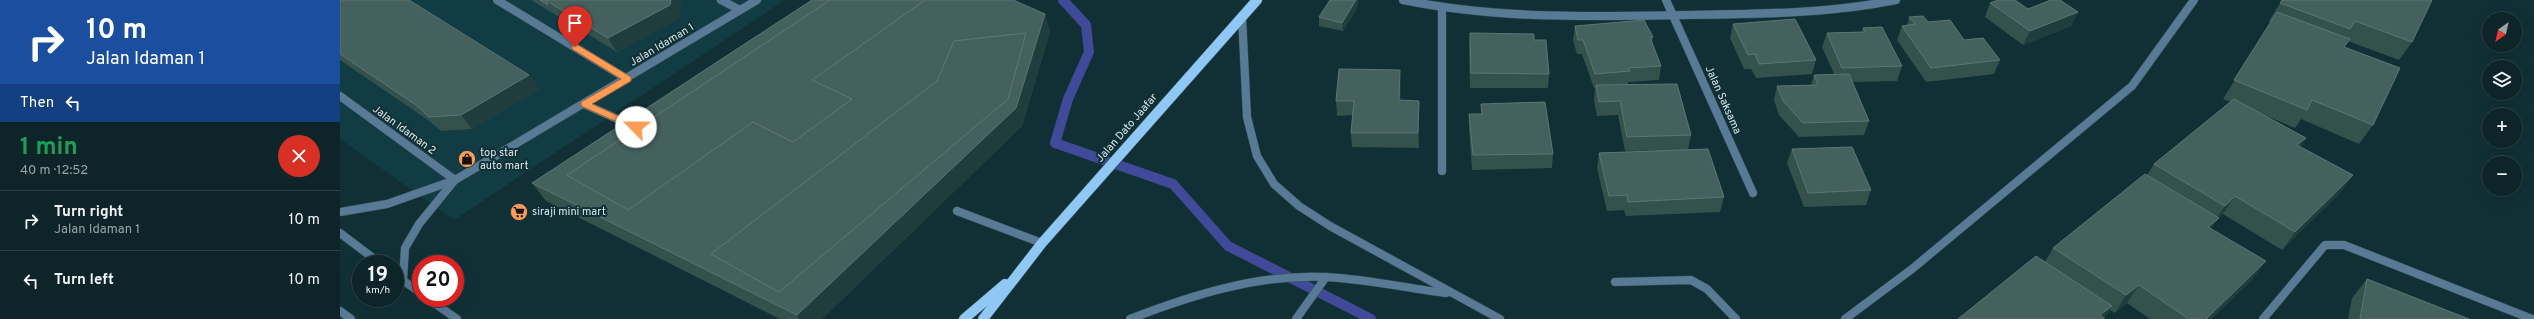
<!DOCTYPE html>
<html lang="en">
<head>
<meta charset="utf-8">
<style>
	:root { --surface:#0d2428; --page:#1b3034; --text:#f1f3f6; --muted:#9aa4a8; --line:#2d4145 }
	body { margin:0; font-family:Overpass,sans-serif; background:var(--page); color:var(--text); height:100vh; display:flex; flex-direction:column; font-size:15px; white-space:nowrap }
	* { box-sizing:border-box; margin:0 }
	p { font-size:13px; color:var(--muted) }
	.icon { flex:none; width:22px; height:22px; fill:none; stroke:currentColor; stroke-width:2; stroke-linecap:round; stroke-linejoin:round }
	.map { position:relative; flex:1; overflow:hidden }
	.details { display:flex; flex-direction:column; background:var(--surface); width:340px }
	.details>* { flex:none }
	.top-card { background:#1a4fa0; color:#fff; overflow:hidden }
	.needle { width:26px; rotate:214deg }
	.tools { position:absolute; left:2142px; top:12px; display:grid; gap:8px }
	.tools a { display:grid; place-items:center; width:40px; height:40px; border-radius:50%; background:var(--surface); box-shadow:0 4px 16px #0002,0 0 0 1px var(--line); font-size:20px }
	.speed { position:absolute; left:12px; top:255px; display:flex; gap:8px; font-size:20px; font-weight:700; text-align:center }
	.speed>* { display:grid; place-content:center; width:52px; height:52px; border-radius:50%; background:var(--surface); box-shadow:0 4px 16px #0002,0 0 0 1px var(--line); line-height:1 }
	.speed small { font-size:10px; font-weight:400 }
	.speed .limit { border:6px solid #d22; background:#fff; color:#111 }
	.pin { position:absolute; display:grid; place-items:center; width:34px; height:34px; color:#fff; margin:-41px -17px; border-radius:50% 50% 50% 0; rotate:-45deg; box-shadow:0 0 4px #0007 }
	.pin .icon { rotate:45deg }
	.me { position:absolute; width:44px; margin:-22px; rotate:293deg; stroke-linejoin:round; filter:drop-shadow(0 0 3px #0008) }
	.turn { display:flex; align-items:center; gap:14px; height:84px; padding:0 20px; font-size:18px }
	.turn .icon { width:52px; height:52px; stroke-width:2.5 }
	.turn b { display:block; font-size:28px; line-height:34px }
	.then { display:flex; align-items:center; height:38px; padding:0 20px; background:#0003; gap:8px; font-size:15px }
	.round { display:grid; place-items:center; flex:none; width:42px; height:42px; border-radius:21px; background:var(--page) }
	.headline { display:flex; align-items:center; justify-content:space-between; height:68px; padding:0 20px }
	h1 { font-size:24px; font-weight:700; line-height:30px; color:#1e9e55 }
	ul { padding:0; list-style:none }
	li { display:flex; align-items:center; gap:12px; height:60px; padding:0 20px; border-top:1px solid var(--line) }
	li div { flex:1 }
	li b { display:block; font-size:15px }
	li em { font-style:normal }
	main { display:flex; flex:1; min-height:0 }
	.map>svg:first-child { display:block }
	.built { fill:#113c43 }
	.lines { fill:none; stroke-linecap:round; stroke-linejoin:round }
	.stream { stroke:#404a99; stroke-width:10 }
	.lane-casing { stroke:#304d53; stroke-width:9 }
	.street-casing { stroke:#304d53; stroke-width:9 }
	.primary-casing { stroke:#304d53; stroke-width:11 }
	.lane { stroke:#587a95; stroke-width:8 }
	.street { stroke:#587a95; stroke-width:8 }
	.primary { stroke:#8fc8f5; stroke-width:10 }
	.wall { fill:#34514c }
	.shaded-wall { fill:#1f3d3c }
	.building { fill:#45615d; stroke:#5c7673; fill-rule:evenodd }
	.route { fill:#fd9c55; stroke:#a46537 }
	.labels { text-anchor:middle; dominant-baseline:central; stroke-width:4; stroke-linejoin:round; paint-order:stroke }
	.street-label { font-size:11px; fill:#d5e6ea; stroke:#113036 }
	.poi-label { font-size:11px; fill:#d5e6ea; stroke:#113036; text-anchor:start }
</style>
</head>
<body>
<main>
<section class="details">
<div class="top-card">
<div class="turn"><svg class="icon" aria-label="right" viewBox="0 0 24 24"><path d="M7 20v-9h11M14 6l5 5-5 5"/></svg><div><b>10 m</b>Jalan Idaman 1</div></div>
<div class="then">Then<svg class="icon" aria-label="left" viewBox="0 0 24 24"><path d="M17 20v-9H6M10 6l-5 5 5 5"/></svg></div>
</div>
<div class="headline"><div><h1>1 min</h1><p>40 m · 12:52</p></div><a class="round" style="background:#d93025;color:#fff"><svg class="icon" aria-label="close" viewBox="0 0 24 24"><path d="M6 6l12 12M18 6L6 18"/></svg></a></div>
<ul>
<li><svg class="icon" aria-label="right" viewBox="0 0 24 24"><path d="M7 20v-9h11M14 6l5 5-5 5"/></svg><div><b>Turn right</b><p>Jalan Idaman 1</p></div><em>10 m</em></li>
<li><svg class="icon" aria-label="left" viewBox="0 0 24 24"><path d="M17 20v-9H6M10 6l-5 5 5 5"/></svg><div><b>Turn left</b></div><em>10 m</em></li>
</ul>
</section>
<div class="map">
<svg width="2194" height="319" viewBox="0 0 2194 319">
	<rect width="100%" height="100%" fill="#113036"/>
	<polygon class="built" points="0,0 445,0 114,220 0,139"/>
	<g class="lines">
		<polyline class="stream" points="723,0 746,25 749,52 728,99 715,143 833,184 888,246 1031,319"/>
		<defs>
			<g id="lane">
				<polyline points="157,0 287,79"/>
				<polyline points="244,104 293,126"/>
				<polyline points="617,211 702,243"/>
				<polyline points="1275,282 1351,280 1367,289 1396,319"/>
				<polyline points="956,319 986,277"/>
				<polyline points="1505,319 1572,269 1792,86 1854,0"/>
				<polyline points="1923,319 1985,245 2004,245 2192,319"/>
			</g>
			<g id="street">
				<polyline points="381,0 400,10"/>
				<path d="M 1063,0 C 1157,19 1250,17 1346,15 C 1416,14 1486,14 1556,0"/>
				<polyline points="1326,0 1413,193"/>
				<polyline points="1102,9 1102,171"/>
				<polyline points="902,16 907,117 917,156 934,184 959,206 990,226 1160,319"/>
				<polyline points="0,96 115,180"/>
				<polyline points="0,212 47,204 115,180 417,0"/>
				<polyline points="0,233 41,264"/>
				<polyline points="55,275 81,293"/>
				<polyline points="63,280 65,248 79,224 114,181"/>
				<polyline points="87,298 117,319"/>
				<polyline points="0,311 11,319"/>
				<path d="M 790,319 C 852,295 918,274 985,277 C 1026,279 1066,288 1106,293"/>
			</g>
			<g id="primary">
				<polyline points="624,319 665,284"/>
				<polyline points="643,319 702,243 917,0"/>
			</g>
		</defs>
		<use href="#lane" class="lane-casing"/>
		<use href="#street" class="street-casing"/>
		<use href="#primary" class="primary-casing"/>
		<use href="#lane" class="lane"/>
		<use href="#street" class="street"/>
		<use href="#primary" class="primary"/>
	</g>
	<g class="wall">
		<polygon points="0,0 189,75 199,89 132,129 101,131 88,120 0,60"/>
		<polygon points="191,0 340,0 342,3 338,19 277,52"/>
		<polygon points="1942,0 2092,0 2072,42 2059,60 2008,41 2004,47 2033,125 2019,144 1961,119 1955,128 1924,115 1966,138 1960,147 2013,175 1999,194 1942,250 1883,214 1878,218 1871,229 1912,280 1871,319 1810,319 1787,303 1775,313 1770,310 1764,318 1705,262 1713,248 1807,175 1814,164 1891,102 1883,99 1931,22 1929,21"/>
		<polygon points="1650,3 1688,9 1738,12 1731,26 1683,45 1645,17"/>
		<polygon points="1018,7 1003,31 979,26 979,17"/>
		<polygon points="705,14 710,32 682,126 482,319 440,319 206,201 192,183"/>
		<polygon points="1569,17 1588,22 1624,40 1660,60 1654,74 1586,82 1557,40 1562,26 1567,25"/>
		<polygon points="1393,24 1476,60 1472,74 1416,78 1411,69 1404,69 1390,38"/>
		<polygon points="1235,26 1313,37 1312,42 1321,66 1319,80 1288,82 1288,85 1351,135 1348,149 1384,197 1380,212 1286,216 1284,210 1267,211 1257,168 1259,153 1335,150 1285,151 1278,115 1257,116 1254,100 1255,88 1254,88 1242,54 1237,54 1233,40"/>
		<polygon points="1523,28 1562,66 1557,81 1512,82 1529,121 1524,135 1459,137 1439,115 1434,100 1437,86 1471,85 1474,75 1494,74 1482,47 1487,33 1522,32"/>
		<polygon points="1130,33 1194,40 1209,74 1208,88 1130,88 1129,47"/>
		<polygon points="1060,70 1060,100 1079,115 1079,148 1012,147 1011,133 1013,115 997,116 996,101"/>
		<polygon points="1141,104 1213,154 1212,168 1132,170 1129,128 1129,114 1141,114"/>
		<polygon points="1452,149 1531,190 1526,205 1464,207 1447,163"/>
		<polygon points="2027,279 2129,319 2008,319 2012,298"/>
	</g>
	<g class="shaded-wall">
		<polygon points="331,0 340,0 342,3 338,19 277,52 268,38"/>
		<polygon points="1016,0 1018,0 1018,7 1003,31 1002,23"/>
		<polygon points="1738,12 1731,26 1683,45 1690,31"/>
		<polygon points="705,14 710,32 682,126 482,319 459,319 457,315"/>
		<polygon points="1060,70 1061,84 1060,115 1059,100"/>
		<polygon points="189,75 199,89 132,129 121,115"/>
		<polygon points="1079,101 1079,148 1078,133"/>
		<polygon points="1966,138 1953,156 1957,145"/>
		<polygon points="2013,175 1999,194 1942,250 1955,232"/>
		<polygon points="1895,196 1883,214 1878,218 1866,236 1868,227 1874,222 1885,206"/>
		<polygon points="1926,261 1912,280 1871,319 1866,319"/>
		<polygon points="1799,285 1787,303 1775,313 1786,295"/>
		<polygon points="1772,306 1764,319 1760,315"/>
	</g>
	<g class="building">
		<polygon points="0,0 69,0 189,75 121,115 89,117 76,105 0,54"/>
		<polygon points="200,0 205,0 208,5"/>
		<polygon points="205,0 331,0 330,5 268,38"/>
		<path d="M 472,0 L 490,0 L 227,175 L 288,210 L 413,122 L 453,142 L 512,99 L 472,80 L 585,0 L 673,0 L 705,14 L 676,108 L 457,315 L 192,183 ZM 686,33 L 668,99 L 439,292 L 371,254 L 597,81 L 614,41 Z"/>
		<polygon points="490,0 585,0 472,80 512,99 453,142 413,122 288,210 227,175"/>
		<polygon points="990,0 1016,0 1002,23 979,17"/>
		<polygon points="1658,0 1675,0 1688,9 1711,0 1720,0 1738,12 1690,31 1650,3"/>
		<polygon points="1942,0 2092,0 2072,42 2015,21 2010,29 1940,3"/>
		<polygon points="1937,12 2010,39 2004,47 2060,68 2033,125 1972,100 1967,110 1894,80"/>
		<polygon points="1583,16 1588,22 1610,20 1624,40 1643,38 1660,60 1591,68 1562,26 1575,24 1569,17"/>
		<polygon points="1455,19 1476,60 1419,64 1415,54 1408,55 1393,24"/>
		<polygon points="1304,20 1313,37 1310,37 1321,66 1288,68 1290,71 1255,74 1243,40 1238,40 1235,26"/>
		<polygon points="1542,27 1562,66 1502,68 1487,33 1525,32 1523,28"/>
		<polygon points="686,33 668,99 439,292 371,254 597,81 614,41"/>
		<polygon points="1130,33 1194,34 1194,40 1206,40 1209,74 1131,73"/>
		<polygon points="999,69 1060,70 1059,100 1079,101 1078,133 1011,133 1014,101 996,101"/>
		<polygon points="1509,74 1529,121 1463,123 1443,101 1437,86 1478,85 1474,75"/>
		<polygon points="1337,84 1351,135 1287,137 1280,101 1259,102 1256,85"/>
		<polygon points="1894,99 1966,138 1957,145 2013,175 1955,232 1895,196 1885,206 1814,164"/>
		<polygon points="1205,102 1213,154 1133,155 1129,114 1142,114 1141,104"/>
		<polygon points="1512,147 1531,190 1468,193 1452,149"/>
		<polygon points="1368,149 1384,197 1288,202 1287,195 1269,196 1259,153"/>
		<polygon points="1805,174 1879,218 1868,227 1926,261 1866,319 1849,319 1799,285 1786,295 1713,248"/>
		<polygon points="1696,256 1772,306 1760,315 1765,319 1618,319"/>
		<polygon points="2027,279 2129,319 2020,319"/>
	</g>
	<polygon class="route" points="232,45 238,45 291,77 291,81 252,104 299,125 299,129 293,129 241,106 241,102 281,79 232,49"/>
	<defs>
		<symbol id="shop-disc" viewBox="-11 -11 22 22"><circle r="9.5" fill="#fd9c55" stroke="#113036"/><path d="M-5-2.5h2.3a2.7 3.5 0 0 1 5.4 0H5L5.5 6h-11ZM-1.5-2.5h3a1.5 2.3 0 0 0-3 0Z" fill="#111"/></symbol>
		<symbol id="supermarket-disc" viewBox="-11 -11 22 22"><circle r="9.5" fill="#fd9c55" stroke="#113036"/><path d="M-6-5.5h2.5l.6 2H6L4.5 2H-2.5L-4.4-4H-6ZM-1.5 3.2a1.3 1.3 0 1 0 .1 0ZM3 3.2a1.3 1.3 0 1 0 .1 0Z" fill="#111"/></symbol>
	</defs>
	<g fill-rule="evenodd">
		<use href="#shop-disc" x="117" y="149" width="20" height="20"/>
		<use href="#supermarket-disc" x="169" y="202" width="20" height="20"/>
	</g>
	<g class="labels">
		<g class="street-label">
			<text transform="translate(322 45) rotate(-31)">Jalan Idaman 1</text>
			<text transform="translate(1383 100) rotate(66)">Jalan Saksama</text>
			<text transform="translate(787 128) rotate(-49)">Jalan Dato Jaafar</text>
			<text transform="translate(64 130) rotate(36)">Jalan Idaman 2</text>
		</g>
		<g class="poi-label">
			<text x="140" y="153">top star<tspan x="140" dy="13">auto mart</tspan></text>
			<text x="192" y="212">siraji mini mart</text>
		</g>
	</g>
</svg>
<div class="tools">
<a><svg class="needle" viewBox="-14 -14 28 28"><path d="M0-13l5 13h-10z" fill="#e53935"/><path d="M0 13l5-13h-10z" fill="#9aa4a8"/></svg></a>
<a><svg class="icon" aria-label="layers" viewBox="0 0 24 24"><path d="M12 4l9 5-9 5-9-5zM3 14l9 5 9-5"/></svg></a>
<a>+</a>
<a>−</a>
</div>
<div class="speed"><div>19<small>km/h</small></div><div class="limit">20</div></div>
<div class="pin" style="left:235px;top:47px;background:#d93025"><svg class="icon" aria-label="arrive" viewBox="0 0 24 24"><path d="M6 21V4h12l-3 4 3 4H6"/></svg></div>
<svg class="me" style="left:296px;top:127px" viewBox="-20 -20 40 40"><circle r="19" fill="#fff"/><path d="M0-13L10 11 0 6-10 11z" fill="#fd9c55"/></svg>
</div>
</main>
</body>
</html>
